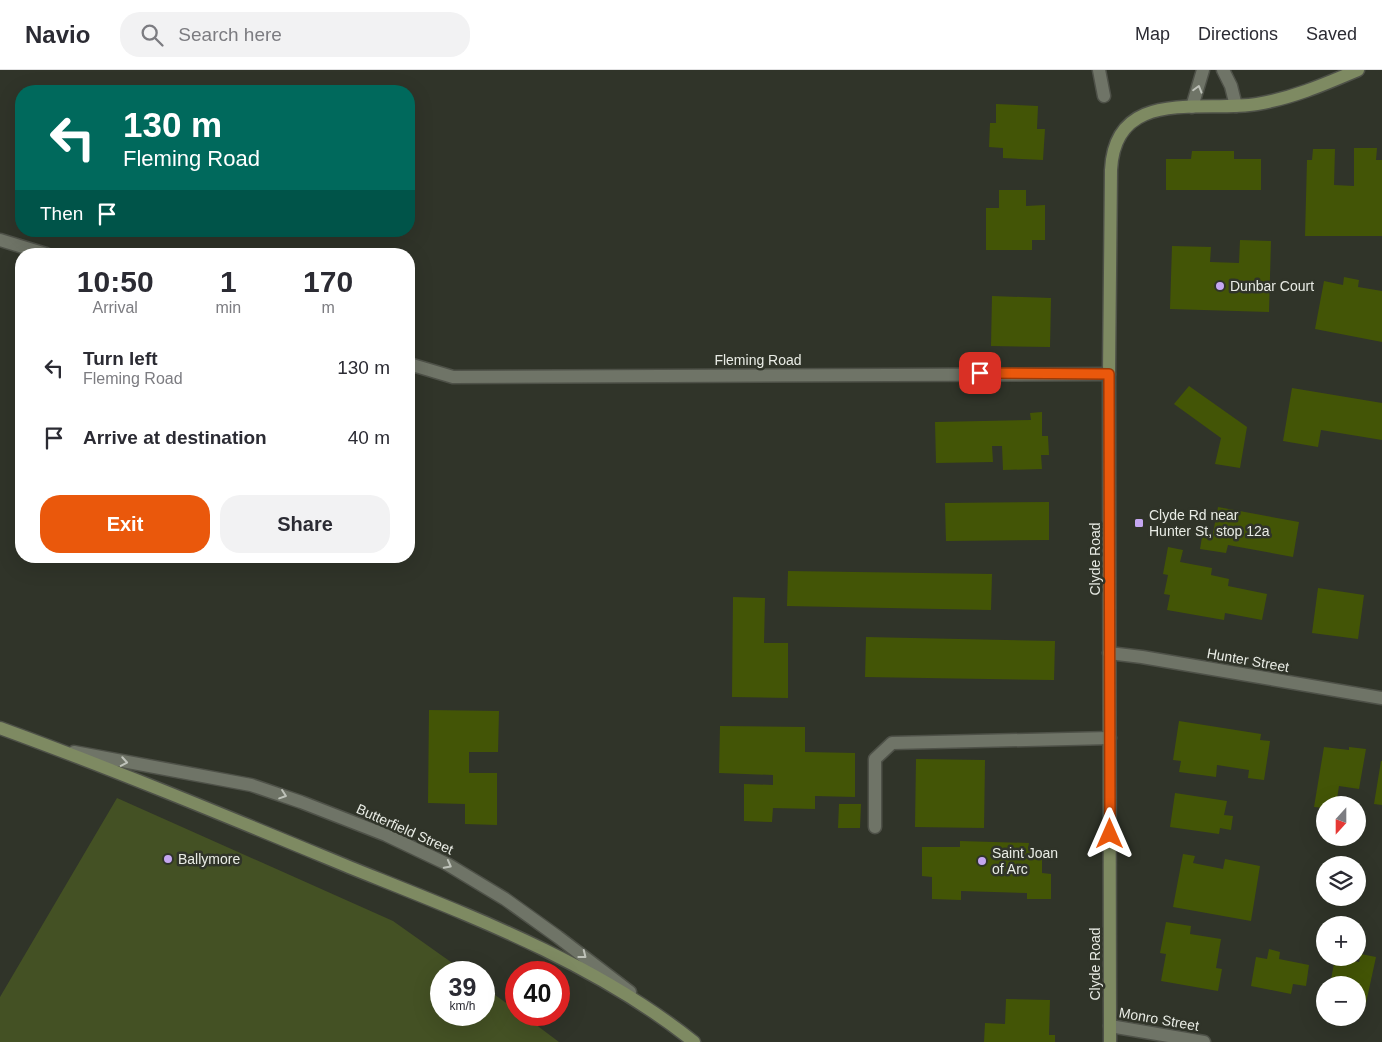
<!DOCTYPE html>
<html lang="en">
<head>
<meta charset="utf-8">
<style>
	:root { --surface:#fff; --page:#f2f2f3; --text:#2b2b33; --muted:#7c7c81; --line:#e1e1e2; --accent:#ea580c }
	body { margin:0; font-family:Arial,sans-serif; background:var(--page); color:var(--text); height:100vh; display:flex; flex-direction:column; font-size:19px; white-space:nowrap }
	* { box-sizing:border-box; margin:0 }
	p { font-size:16px; color:var(--muted) }
	.icon { flex:none; width:28px; height:28px; fill:none; stroke:currentColor; stroke-width:2; stroke-linecap:round; stroke-linejoin:round }
	.map { position:relative; flex:1; overflow:hidden }
	.details { position:absolute; left:15px; top:178px; width:400px; height:315px; display:flex; flex-direction:column; background:var(--surface); border-radius:20px; box-shadow:0 5px 20px #0002 }
	.details>* { flex:none }
	.top-card { position:absolute; left:15px; top:15px; width:400px; height:152px; border-radius:20px; box-shadow:0 5px 20px #0002; background:#00695c; color:#fff; overflow:hidden }
	.needle { width:32px; rotate:201deg }
	.buttons { position:absolute; left:1316px; top:726px; display:grid; gap:10px }
	.buttons a { display:grid; place-items:center; width:50px; height:50px; border-radius:50%; background:var(--surface); box-shadow:0 5px 20px #0002; font-size:25px }
	.speed { position:absolute; left:430px; top:891px; display:flex; gap:10px; font-size:25px; font-weight:700; text-align:center }
	.speed>* { display:grid; place-content:center; width:65px; height:65px; border-radius:50%; background:var(--surface); box-shadow:0 5px 20px #0002; line-height:1 }
	.speed small { font-size:12px; font-weight:400 }
	.speed .limit { border:8px solid #d22; background:#fff; color:#111 }
	.pin { position:absolute; display:grid; place-items:center; width:42px; height:42px; color:#fff; margin:-21px; border-radius:10px; box-shadow:0 2px 8px #0006 }
	.me { position:absolute; width:55px; margin:-28px; rotate:0deg; stroke-linejoin:round; filter:drop-shadow(0 0 4px #0008) }
	.turn { display:flex; align-items:center; gap:18px; height:105px; padding:0 25px; font-size:22px }
	.turn .icon { width:65px; height:65px; stroke-width:2.5 }
	.turn b { display:block; font-size:35px; line-height:42px }
	.then { display:flex; align-items:center; height:48px; padding:0 25px; background:#0003; gap:10px; font-size:19px }
	.eta { display:flex; justify-content:space-evenly; align-items:center; height:85px; text-align:center }
	.eta b { font-size:30px; font-weight:600; line-height:35px }
	.action { display:flex; gap:10px; margin-top:auto; padding:10px 25px }
	.action a { flex:1; height:58px; border-radius:20px; background:var(--accent); color:#fff; font-size:20px; font-weight:600; line-height:58px; text-align:center }
	.action a+a { background:var(--page); color:var(--text) }
	ul { padding:0; list-style:none }
	li { display:flex; align-items:center; gap:15px; height:70px; padding:0 25px }
	li div { flex:1 }
	li b { display:block; font-size:19px }
	li em { font-style:normal }
	header { display:flex; align-items:center; gap:30px; box-sizing:border-box; height:70px; padding:0 25px; background:var(--surface); border-bottom:1px solid var(--line) }
	header strong { font-size:24px }
	nav { display:flex; gap:28px; margin-inline-start:auto; font-size:18px }
	.search { width:350px; height:45px; background:var(--page); display:flex; align-items:center; gap:12px; box-sizing:border-box; padding:0 18px; border-radius:20px; color:var(--muted); font-size:19px }
	.map>svg:first-child { display:block }
	.green { fill:#445124 }
	.building { fill:#435506 }
	.lines { fill:none; stroke-linecap:round; stroke-linejoin:round }
	.lane-casing { stroke:#4e5148; stroke-width:15 }
	.street-casing { stroke:#4e5148; stroke-width:15 }
	.secondary-casing { stroke:#4e5148; stroke-width:15 }
	.lane { stroke:#6f7467; stroke-width:12 }
	.street { stroke:#6f7467; stroke-width:12 }
	.secondary { stroke:#7e8a62; stroke-width:12 }
	.oneway { stroke:#bec2b9 }
	.route-casing { stroke:#983908; stroke-width:12 }
	.route { stroke:#ea580c; stroke-width:9 }
	.poi-dot { fill:#c5a7f1; stroke:#303429; stroke-width:2 }
	.labels { text-anchor:middle; dominant-baseline:central; stroke-width:5; stroke-linejoin:round; paint-order:stroke }
	.poi-label { font-size:14px; fill:#e9ece5; stroke:#303429; text-anchor:start }
	.street-label { font-size:14px; fill:#e9ece5; stroke:#303429 }
</style>
</head>
<body>
<header>
<strong>Navio</strong>
<div class="search"><svg class="icon" aria-label="search" viewBox="0 0 24 24"><circle cx="10" cy="10" r="6"/><path d="M15 15l6 6"/></svg>Search here</div>
<nav><a>Map</a><a>Directions</a><a>Saved</a></nav>
</header>
<div class="map">
<svg width="1382" height="972" viewBox="0 0 1382 972">
	<rect width="100%" height="100%" fill="#303429"/>
	<polygon class="green" points="117,728 393,851 465,902 441,902 441,945 484,945 484,917 516,940 516,945 523,945 559,972 0,972 0,927"/>
	<g class="building">
		<polygon points="996,34 1038,36 1037,59 1045,59 1043,90 1003,88 1003,78 989,77 990,53 996,53"/>
		<polygon points="1354,78 1377,78 1376,90 1382,90 1382,166 1305,166 1307,90 1312,90 1313,79 1335,79 1334,115 1354,116"/>
		<polygon points="1192,81 1234,81 1234,89 1261,89 1261,120 1166,120 1166,89 1191,89"/>
		<polygon points="999,120 1026,120 1026,136 1045,135 1045,170 1032,170 1032,180 986,180 986,138 999,138"/>
		<polygon points="1240,170 1271,171 1269,242 1170,239 1172,176 1211,177 1210,192 1239,193"/>
		<polygon points="1344,207 1359,210 1358,217 1382,221 1382,272 1315,259 1324,211 1343,215"/>
		<polygon points="992,226 1051,228 1050,277 991,276"/>
		<polygon points="1189,316 1247,357 1240,398 1215,394 1221,368 1174,334"/>
		<polygon points="1292,318 1382,333 1382,370 1321,360 1318,377 1283,371"/>
		<polygon points="1042,342 1042,366 1048,366 1049,385 1041,385 1042,399 1003,400 1002,376 992,376 993,392 936,393 935,352 1031,350 1030,343"/>
		<polygon points="1049,432 1049,470 946,471 945,433"/>
		<polygon points="1218,437 1299,452 1293,487 1228,475 1226,483 1200,479 1203,461 1213,463"/>
		<polygon points="1168,477 1183,480 1180,492 1212,498 1211,505 1229,509 1228,516 1267,524 1262,550 1225,543 1224,550 1167,540 1170,525 1164,524 1168,505 1163,504"/>
		<polygon points="788,501 992,504 991,540 787,536"/>
		<polygon points="1318,518 1364,525 1358,569 1312,563"/>
		<polygon points="733,527 765,528 764,573 788,573 788,628 732,627"/>
		<polygon points="866,567 1055,571 1054,610 865,607"/>
		<polygon points="429,640 499,641 498,682 469,682 469,703 497,703 497,755 465,754 465,734 428,733"/>
		<polygon points="1179,651 1261,664 1260,670 1270,671 1264,710 1248,708 1249,700 1217,695 1216,707 1179,702 1181,691 1173,690"/>
		<polygon points="720,656 805,657 805,682 855,683 855,727 815,726 815,739 773,738 772,752 744,751 744,714 773,715 773,705 719,703"/>
		<polygon points="1324,677 1349,680 1349,677 1366,679 1359,719 1339,716 1336,735 1325,735 1325,738 1314,737"/>
		<polygon points="916,689 985,690 984,758 915,757"/>
		<polygon points="1381,691 1382,691 1382,735 1374,734"/>
		<polygon points="1175,723 1227,731 1224,745 1233,746 1231,760 1220,758 1219,764 1170,757"/>
		<polygon points="839,734 861,734 860,758 838,758"/>
		<polygon points="960,771 1029,773 1028,778 1042,779 1042,803 1051,804 1051,829 1027,829 1027,823 961,821 961,830 932,829 932,807 922,806 922,777 960,777"/>
		<polygon points="1183,784 1195,786 1193,793 1223,799 1225,789 1260,796 1251,851 1173,837"/>
		<polygon points="1166,852 1191,856 1190,864 1221,869 1216,898 1222,899 1218,921 1161,911 1166,884 1160,883"/>
		<polygon points="1269,879 1280,882 1279,889 1309,895 1306,916 1293,914 1291,924 1251,916 1256,887 1267,889"/>
		<polygon points="1361,884 1376,887 1366,933 1358,931 1358,915 1330,915 1335,888 1359,892"/>
		<polygon points="1006,929 1050,930 1049,965 1055,965 1055,972 984,972 985,953 1005,954"/>
	</g>
	<g class="lines">
		<defs>
			<g id="lane">
				<polyline points="74,682 251,715 301,732 386,765 447,794 505,829 558,867 630,922"/>
				<polyline points="875,757 875,689 892,673 1110,668"/>
			</g>
			<g id="street">
				<polyline points="1099,0 1104,26"/>
				<polyline points="1223,0 1231,16 1236,36"/>
				<polyline points="1192,37 1203,0"/>
				<polyline points="0,170 46,184"/>
				<polyline points="409,294 453,307 1109,304"/>
				<polyline points="1109,583 1142,587 1382,628"/>
				<polyline points="1110,956 1204,972"/>
			</g>
			<g id="secondary">
				<path d="M 0,658 C 118,701 233,749 349,797 C 468,845 593,891 694,972"/>
				<path d="M 1110,972 L 1109,304 L 1111,100 C 1115,16 1202,43 1257,34 C 1293,28 1325,14 1358,0"/>
			</g>
		</defs>
		<use href="#lane" class="lane-casing"/>
		<use href="#street" class="street-casing"/>
		<use href="#secondary" class="secondary-casing"/>
		<use href="#lane" class="lane"/>
		<use href="#street" class="street"/>
		<use href="#secondary" class="secondary"/>
	</g>
	<defs><path id="oneway-chevron" d="M-2-3.5L2.5 0L-2 3.5" fill="none" stroke-width="1.6" stroke-linecap="round" stroke-linejoin="round" transform="scale(1.25)"/></defs>
	<g class="oneway">
		<use href="#oneway-chevron" transform="translate(1198 19) rotate(-74)"/>
		<use href="#oneway-chevron" transform="translate(124 692) rotate(10)"/>
		<use href="#oneway-chevron" transform="translate(283 725) rotate(19)"/>
		<use href="#oneway-chevron" transform="translate(448 795) rotate(28)"/>
		<use href="#oneway-chevron" transform="translate(583 885) rotate(38)"/>
	</g>
	<g class="lines">
		<defs>
			<polyline id="route" points="980,303 1109,304 1110,764"/>
		</defs>
		<use href="#route" class="route-casing"/>
		<use href="#route" class="route"/>
	</g>
	<g class="poi-dot">
		<circle cx="1220" cy="216" r="5"/>
		<rect x="1134" y="448" width="10" height="10" rx="2.5"/>
		<circle cx="168" cy="789" r="5"/>
		<circle cx="982" cy="791" r="5"/>
	</g>
	<g class="labels">
		<g class="poi-label">
			<text x="1230" y="216">Dunbar Court</text>
			<text x="1149" y="445">Clyde Rd near<tspan x="1149" dy="16">Hunter St, stop 12a</tspan></text>
			<text x="992" y="783">Saint Joan<tspan x="992" dy="16">of Arc</tspan></text>
			<text x="178" y="789">Ballymore</text>
		</g>
		<g class="street-label">
			<text x="758" y="290">Fleming Road</text>
			<text transform="translate(1095 489) rotate(-90)">Clyde Road</text>
			<text transform="translate(1248 590) rotate(10)">Hunter Street</text>
			<text transform="translate(405 759) rotate(24)">Butterfield Street</text>
			<text transform="translate(1095 894) rotate(-90)">Clyde Road</text>
			<text transform="translate(1159 949) rotate(10)">Monro Street</text>
		</g>
	</g>
</svg>
<div class="buttons">
<a><svg class="needle" viewBox="-14 -14 28 28"><path d="M0-13l5 13h-10z" fill="#e53935"/><path d="M0 13l5-13h-10z" fill="#7c7c81"/></svg></a>
<a><svg class="icon" aria-label="layers" viewBox="0 0 24 24"><path d="M12 4l9 5-9 5-9-5zM3 14l9 5 9-5"/></svg></a>
<a>+</a>
<a>−</a>
</div>
<div class="speed"><div>39<small>km/h</small></div><div class="limit">40</div></div>
<div class="pin" style="left:980px;top:303px;background:#d93025"><svg class="icon" aria-label="arrive" viewBox="0 0 24 24"><path d="M6 21V4h12l-3 4 3 4H6"/></svg></div>
<svg class="me" style="left:1110px;top:764px" viewBox="-20 -20 40 40"><path d="M0-17L14 15 0 8-14 15z" fill="#ea580c" stroke="#fff" stroke-width="4"/></svg>
<div class="top-card">
<div class="turn"><svg class="icon" aria-label="left" viewBox="0 0 24 24"><path d="M17 20v-9H6M10 6l-5 5 5 5"/></svg><div><b>130 m</b>Fleming Road</div></div>
<div class="then">Then<svg class="icon" aria-label="arrive" viewBox="0 0 24 24"><path d="M6 21V4h12l-3 4 3 4H6"/></svg></div>
</div>
<section class="details">
<div class="eta">
<div><b>10:50</b><p>Arrival</p></div>
<div><b>1</b><p>min</p></div>
<div><b>170</b><p>m</p></div>
</div>
<ul>
<li><svg class="icon" aria-label="left" viewBox="0 0 24 24"><path d="M17 20v-9H6M10 6l-5 5 5 5"/></svg><div><b>Turn left</b><p>Fleming Road</p></div><em>130 m</em></li>
<li><svg class="icon" aria-label="arrive" viewBox="0 0 24 24"><path d="M6 21V4h12l-3 4 3 4H6"/></svg><div><b>Arrive at destination</b></div><em>40 m</em></li>
</ul>
<div class="action"><a>Exit</a><a>Share</a></div>
</section>
</div>
</body>
</html>
